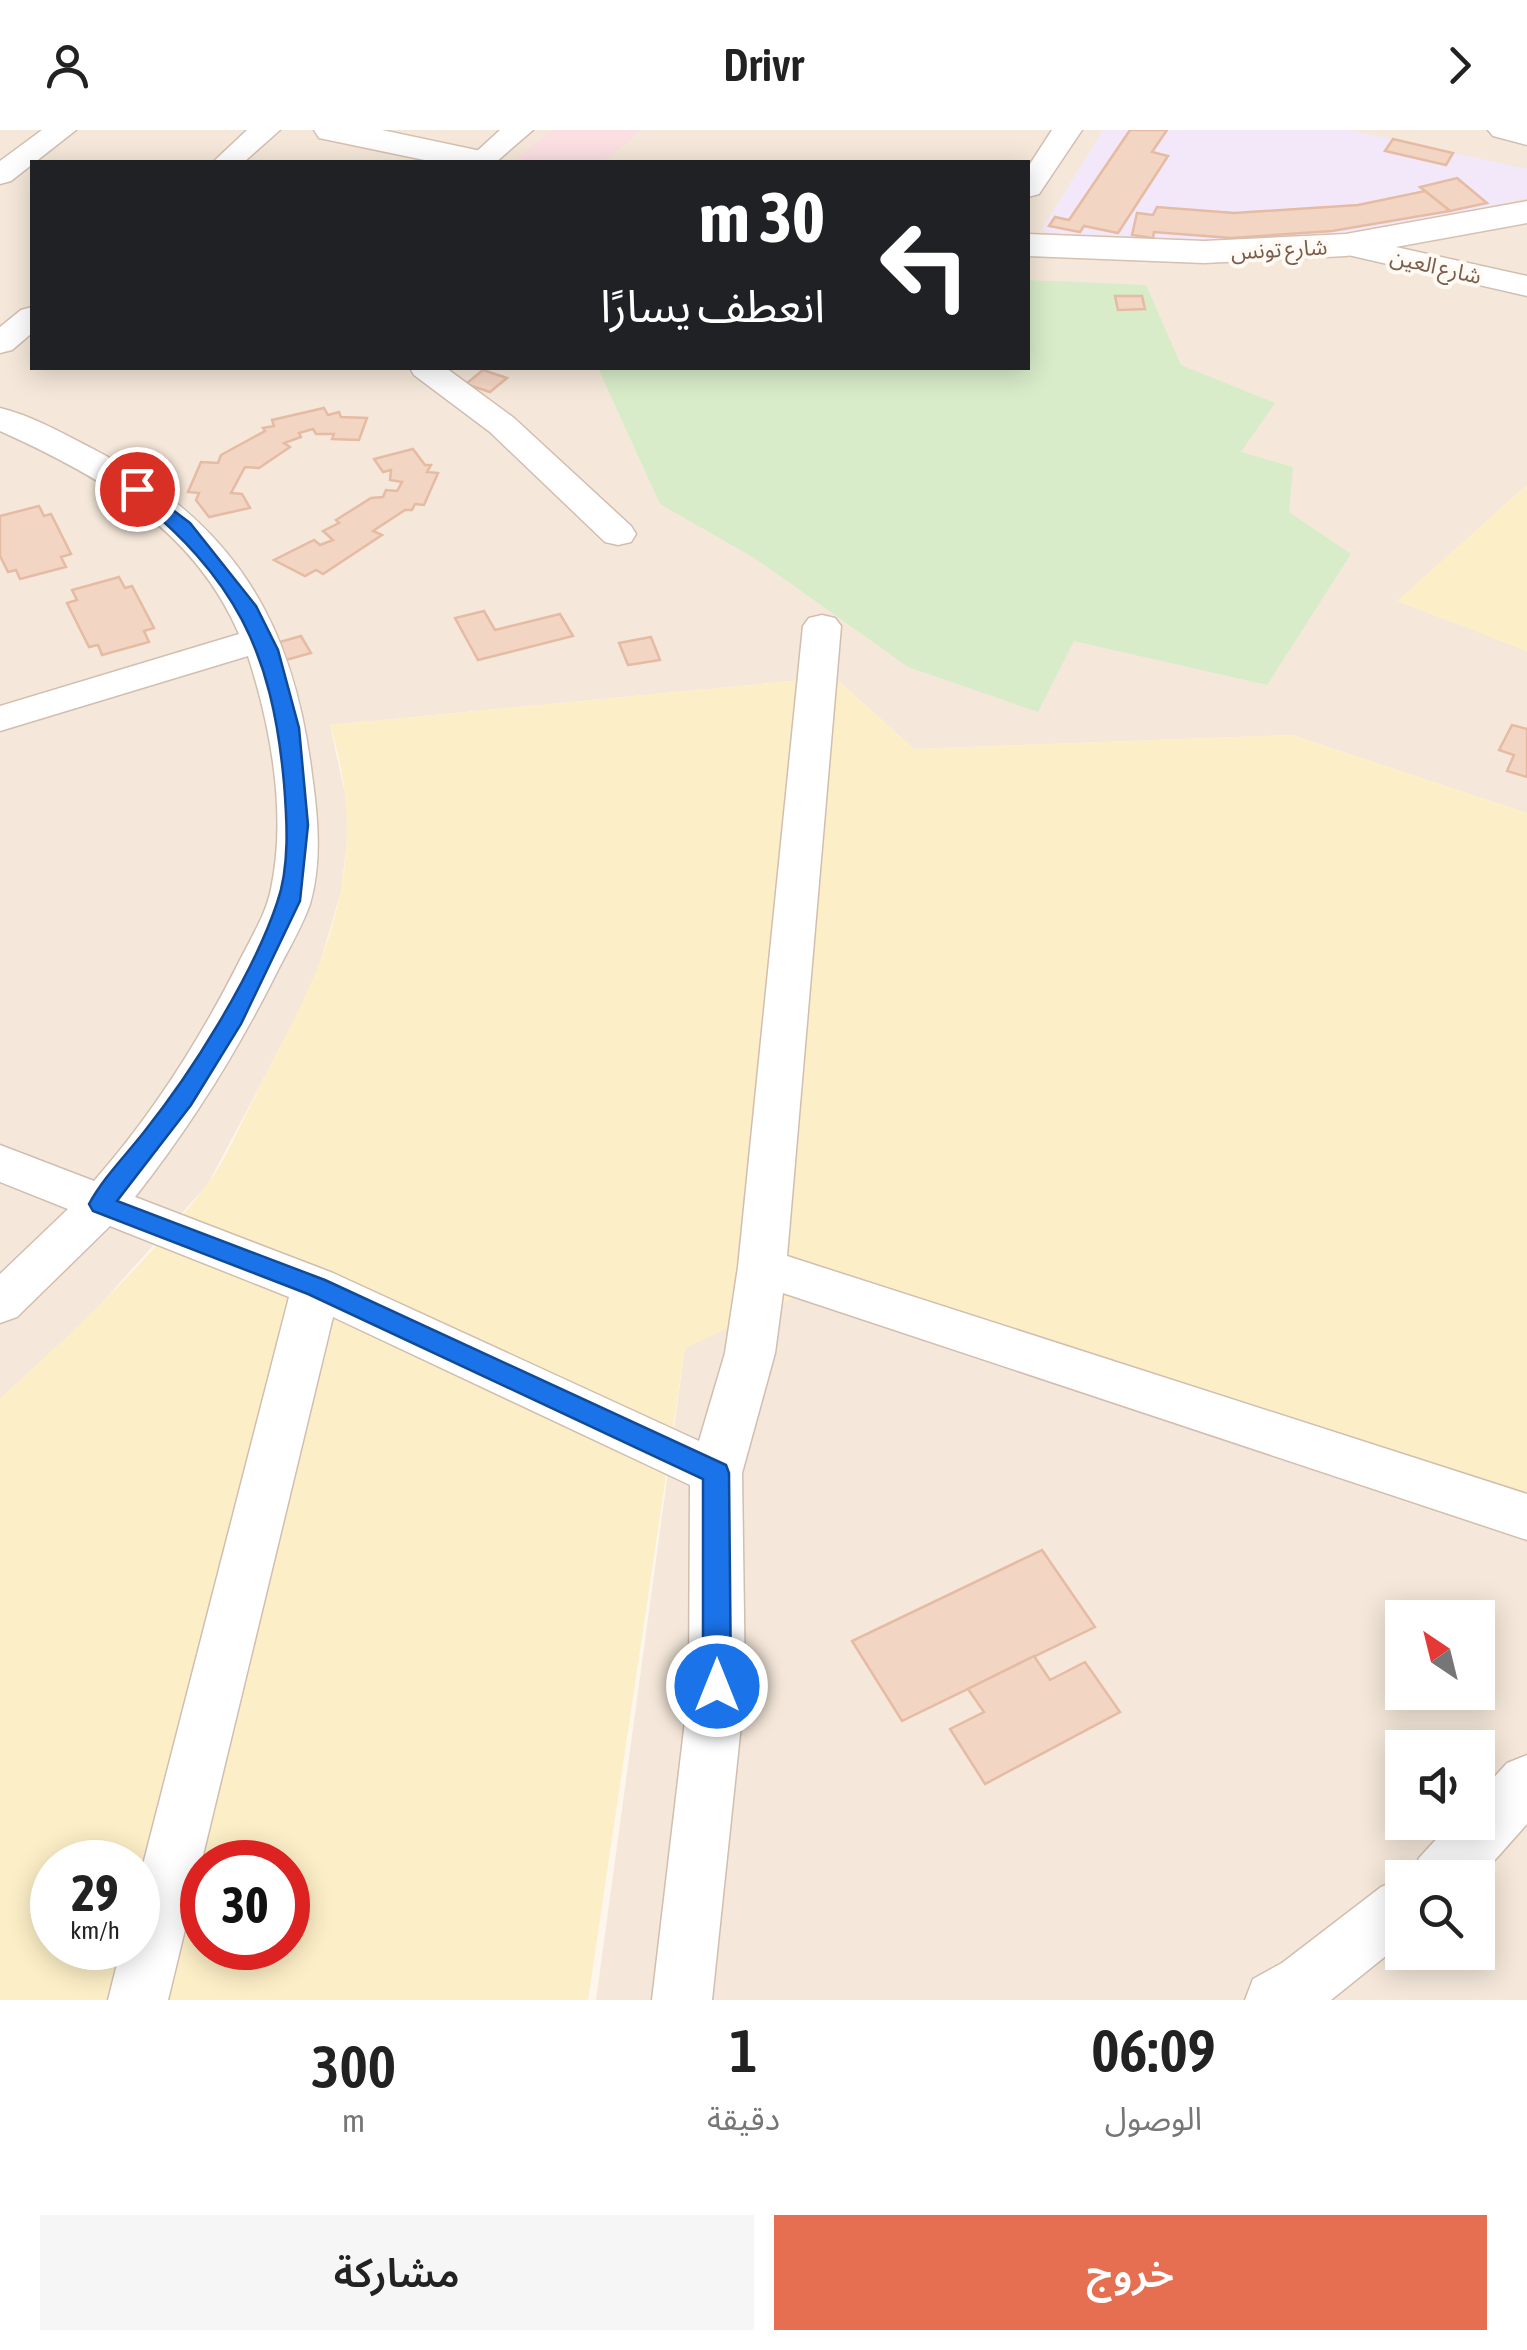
<!DOCTYPE html>
<html lang="ar">
<head>
<meta charset="utf-8">
<style>
	:root { --surface:#fff; --page:#f6f6f6; --text:#222; --muted:#767676; --accent:#e76f51 }
	body { margin:0; font-family:"Asap Condensed","Noto Sans Arabic",sans-serif; background:var(--page); color:var(--text); direction:rtl; height:100vh; display:flex; flex-direction:column; font-size:38px; white-space:nowrap }
	* { box-sizing:border-box; margin:0 }
	p { font-size:32px; color:var(--muted) }
	.icon { flex:none; width:55px; height:55px; fill:none; stroke:currentColor; stroke-width:2; stroke-linecap:round; stroke-linejoin:round }
	.map { position:relative; height:1870px; overflow:hidden; direction:ltr }
	.details { display:flex; flex-direction:column; background:var(--surface); flex:1 }
	.details>* { flex:none }
	.guide { position:absolute; left:30px; top:30px; width:1000px; height:210px; border-radius:0px; box-shadow:0 5px 25px #0003; direction:rtl; background:#202124; color:#fff; overflow:hidden }
	.needle { width:65px; rotate:325deg }
	.controls { position:absolute; left:1385px; top:1470px; display:grid; gap:20px }
	.controls a { display:grid; place-items:center; width:110px; height:110px; border-radius:0px; background:var(--surface); box-shadow:0 5px 25px #0003; font-size:50px }
	.speed { position:absolute; left:30px; top:1710px; display:flex; gap:20px; font-size:50px; font-weight:700; text-align:center }
	.speed>* { display:grid; place-content:center; width:130px; height:130px; border-radius:50%; background:var(--surface); box-shadow:0 5px 25px #0003; line-height:1 }
	.speed small { font-size:25px; font-weight:400 }
	.speed .limit { border:15px solid #d22; background:#fff; color:#111 }
	.pin { position:absolute; display:grid; place-items:center; width:85px; height:85px; color:#fff; margin:-42px; border:5px solid #fff; border-radius:50%; box-shadow:0 2px 10px #0007 }
	.me { position:absolute; width:110px; margin:-55px; rotate:0deg; stroke-linejoin:round; filter:drop-shadow(0 0 8px #0008) }
	.turn { display:flex; align-items:center; gap:35px; height:210px; padding:0 40px; font-size:45px }
	.turn .icon { width:130px; height:130px; stroke-width:2.5 }
	.turn b { display:block; font-size:70px; line-height:85px }
	.eta { display:flex; justify-content:space-evenly; align-items:center; height:170px; text-align:center }
	.eta b { font-size:60px; font-weight:600; line-height:70px }
	.cta { display:flex; gap:20px; margin-top:auto; padding:20px 40px }
	.cta a { flex:1; height:115px; border-radius:0px; background:var(--accent); color:#fff; font-size:40px; font-weight:600; line-height:115px; text-align:center }
	.cta a+a { background:var(--page); color:var(--text) }
	header { display:flex; justify-content:space-between; align-items:center; height:130px; padding:0 40px; background:var(--surface); font-size:45px; font-weight:600 }
	.map>svg:first-child { display:block }
	.residential { fill:#f5e8da; fill-rule:evenodd }
	.education { fill:#f3e8fa }
	.medical { fill:#fbdfe3 }
	.green { fill:#d8ecc9 }
	.sand { fill:#fcefc7; fill-rule:evenodd }
	.building { fill:#f3d5c3; stroke:#e6bba3; stroke-width:2.5 }
	.lines { fill:none; stroke-linecap:round; stroke-linejoin:round }
	.street-casing { stroke:#d1beb0; stroke-width:3 }
	.secondary-casing { stroke:#d6c0b0; stroke-width:3 }
	.street { fill:#fff; fill-rule:evenodd }
	.secondary { fill:#fff; fill-rule:evenodd }
	.route { fill:#1a73e8; stroke:#114b97; stroke-width:2.5 }
	.labels { text-anchor:middle; dominant-baseline:central; stroke-width:8; stroke-linejoin:round; paint-order:stroke }
	.far-street-label { font-size:22px; fill:#7a5c4d; stroke:#fffaf3 }
</style>
</head>
<body>
<header><svg class="icon" aria-label="forward" viewBox="0 0 24 24"><path d="M9 5l7 7-7 7"/></svg>Drivr<svg class="icon" aria-label="person" viewBox="0 0 24 24"><circle cx="12" cy="8" r="4"/><path d="M4 21q1-7 8-7t8 7"/></svg></header>
<div class="map">
<svg width="1527" height="1870" viewBox="0 0 1527 1870">
	<rect width="100%" height="100%" fill="#fdf6ec"/>
	<g class="residential">
		<path d="M 0,0 L 1527,0 L 1527,355 L 1398,471 L 1527,521 L 1527,683 L 1292,605 L 914,619 L 834,547 L 330,595 L 350,687 L 341,762 L 314,853 L 208,1054 L 92,1184 L 0,1269 ZM 32,32 L 1028,32 L 1028,238 L 32,238 Z"/>
		<path d="M 838,1147 L 1527,1387 L 1527,1870 L 596,1870 L 685,1217 ZM 1402,1488 L 1478,1488 L 1478,1562 L 1402,1562 ZM 1402,1618 L 1478,1618 L 1478,1692 L 1402,1692 ZM 1402,1748 L 1478,1748 L 1478,1822 L 1402,1822 Z"/>
	</g>
	<polygon class="education" points="1103,0 1349,0 1527,39 1527,68 1370,102 1252,113 1062,111 1042,99"/>
	<polygon class="medical" points="552,0 641,0 603,32 536,32 517,28"/>
	<polygon class="green" points="1028,150 1146,155 1181,235 1275,273 1241,322 1293,337 1289,382 1351,424 1267,555 1074,511 1038,582 908,537 756,429 660,374 598,238 1028,238"/>
	<g class="sand">
		<polygon points="1527,355 1527,521 1397,471"/>
		<path d="M 834,547 L 914,619 L 1292,605 L 1527,683 L 1527,1387 L 838,1147 L 685,1218 L 588,1870 L 0,1870 L 0,1269 C 72,1203 146,1134 206,1056 C 228,1027 243,988 260,956 C 325,833 374,737 330,595 ZM 52,1732 L 138,1732 L 138,1818 L 52,1818 ZM 202,1732 L 288,1732 L 288,1818 L 202,1818 Z"/>
	</g>
	<g class="building">
		<polygon points="1130,0 1167,0 1152,22 1168,26 1118,103 1084,96 1080,102 1049,96 1055,87 1069,90"/>
		<polygon points="1393,9 1453,23 1446,35 1385,21"/>
		<polygon points="1457,48 1487,73 1450,81 1420,57"/>
		<polygon points="1425,61 1450,81 1332,101 1231,108 1154,102 1153,108 1132,105 1137,83 1153,85 1157,77 1234,83 1358,75"/>
		<polygon points="1115,166 1142,166 1145,179 1118,180"/>
		<polygon points="483,240 507,248 490,262 466,254"/>
		<polygon points="324,278 328,285 339,282 341,287 367,288 359,310 332,309 334,304 316,304 313,299 299,303 301,307 284,313 290,317 259,338 245,337 231,363 242,364 250,378 209,387 196,370 199,363 188,362 201,332 218,333 221,325 265,301 263,298 274,296 272,290"/>
		<polygon points="413,319 425,335 431,335 427,342 438,343 424,375 415,374 412,380 405,380 373,401 382,405 323,444 316,440 305,446 274,430 314,410 320,415 333,410 323,401 339,393 336,390 371,368 383,367 386,360 397,361 402,352 390,350 391,340 383,342 374,329"/>
		<polygon points="39,376 44,386 51,384 71,424 61,427 66,437 20,449 16,440 8,442 0,426 0,386"/>
		<polygon points="119,447 125,458 132,456 154,498 144,501 149,512 102,525 98,515 89,517 67,473 77,470 72,460"/>
		<polygon points="484,481 495,500 560,484 573,506 478,530 455,488"/>
		<polygon points="301,506 311,523 286,530 276,513"/>
		<polygon points="651,507 660,530 628,535 619,513"/>
		<polygon points="1512,595 1527,599 1527,647 1507,641 1514,625 1499,620"/>
		<polygon points="1042,1420 1095,1497 902,1591 852,1511"/>
		<polygon points="1034,1526 1050,1550 1085,1532 1120,1582 985,1654 950,1599 984,1582 968,1559"/>
	</g>
	<g class="lines">
		<defs>
			<g id="street">
				<polygon points="42,0 76,0 11,51 0,54 0,31"/>
				<polygon points="247,0 280,0 244,32 213,32"/>
				<polygon points="500,0 533,0 496,32 465,32"/>
				<polygon points="1052,0 1082,0 1039,64 1028,67 1028,37"/>
				<polygon points="1488,0 1527,0 1527,15 1493,6"/>
				<polygon points="1346,106 1527,146 1527,166 1335,122 1330,115 1335,108"/>
				<polygon points="32,177 32,203 12,220 0,223 0,197 21,180"/>
				<polygon points="410,238 446,238 514,288 631,396 636,404 631,412 618,415 605,412 490,302 414,245"/>
				<path d="M 0,278 C 33,286 66,305 97,321 C 235,394 294,494 312,645 C 318,687 322,733 310,774 C 302,797 288,820 277,842 C 237,922 191,996 135,1067 L 333,1143 L 699,1311 L 725,1223 L 738,1137 L 803,496 L 809,488 L 822,485 L 835,488 L 841,496 L 787,1126 L 1527,1364 L 1527,1410 L 783,1163 L 775,1223 L 742,1343 L 745,1557 L 712,1870 L 652,1870 L 689,1557 L 690,1355 L 333,1187 L 168,1870 L 108,1870 L 121,1818 L 138,1818 L 138,1754 L 289,1167 L 110,1096 L 17,1187 L 0,1193 L 0,1144 L 68,1079 L 0,1052 L 0,1015 L 94,1051 C 153,984 201,908 241,828 C 252,806 266,784 271,759 C 287,684 271,597 248,526 L 0,601 L 0,576 L 239,504 C 194,399 100,346 0,301 Z"/>
				<polygon points="1527,1625 1527,1694 1478,1749 1411,1748 1419,1728 1452,1692 1478,1692 1478,1665 1507,1633"/>
				<polygon points="1402,1748 1402,1813 1331,1870 1245,1870 1253,1849 1282,1833 1381,1757"/>
			</g>
			<g id="secondary">
				<polygon points="314,0 382,0 495,24 500,32 434,32 319,8"/>
				<polygon points="1527,71 1527,93 1346,126 1204,133 1028,126 1028,104 1204,111 1346,104"/>
			</g>
		</defs>
		<use href="#street" class="street-casing"/>
		<use href="#secondary" class="secondary-casing"/>
		<use href="#street" class="street"/>
		<use href="#secondary" class="secondary"/>
	</g>
	<path class="route" d="M 137,353 L 190,393 L 256,476 L 278,520 L 299,598 L 308,695 L 300,771 L 241,894 L 191,975 L 117,1071 L 325,1150 L 726,1335 L 729,1343 L 731,1556 L 727,1565 L 717,1569 L 707,1565 L 703,1556 L 703,1349 L 308,1164 L 93,1081 L 89,1074 C 103,1048 126,1025 144,1002 C 171,968 195,933 217,896 C 238,861 264,812 277,773 C 290,737 287,690 284,653 C 272,520 235,447 130,363 L 128,359 Z"/>
	<g class="labels">
		<g class="far-street-label">
			<text transform="translate(1279 119) rotate(-3)">شارع تونس</text>
			<text transform="translate(1436 136) rotate(13)">شارع العين</text>
		</g>
	</g>
</svg>
<div class="controls">
<a><svg class="needle" viewBox="-14 -14 28 28"><path d="M0-13l5 13h-10z" fill="#e53935"/><path d="M0 13l5-13h-10z" fill="#767676"/></svg></a>
<a><svg class="icon" aria-label="sound" viewBox="0 0 24 24"><path d="M4 9h4l5-4v14l-5-4H4zM17 9q2 3 0 6"/></svg></a>
<a><svg class="icon" aria-label="search" viewBox="0 0 24 24"><circle cx="10" cy="10" r="6"/><path d="M15 15l6 6"/></svg></a>
</div>
<div class="speed"><div>29<small>km/h</small></div><div class="limit">30</div></div>
<div class="pin" style="left:137px;top:359px;background:#d93025"><svg class="icon" aria-label="arrive" viewBox="0 0 24 24"><path d="M6 21V4h12l-3 4 3 4H6"/></svg></div>
<svg class="me" style="left:717px;top:1556px" viewBox="-20 -20 40 40"><circle r="17" fill="#1a73e8" stroke="#fff" stroke-width="3"/><path d="M0-11L8 9 0 5-8 9z" fill="#fff"/></svg>
<div class="guide">
<div class="turn"><svg class="icon" aria-label="left" viewBox="0 0 24 24"><path d="M17 20v-9H6M10 6l-5 5 5 5"/></svg><div><b>30 m</b>انعطف يسارًا</div></div>
</div>
</div>
<section class="details">
<div class="eta">
<div><b>06:09</b><p>الوصول</p></div>
<div><b>1</b><p>دقيقة</p></div>
<div><b>300</b><p>m</p></div>
</div>
<div class="cta"><a>خروج</a><a>مشاركة</a></div>
</section>
</body>
</html>
